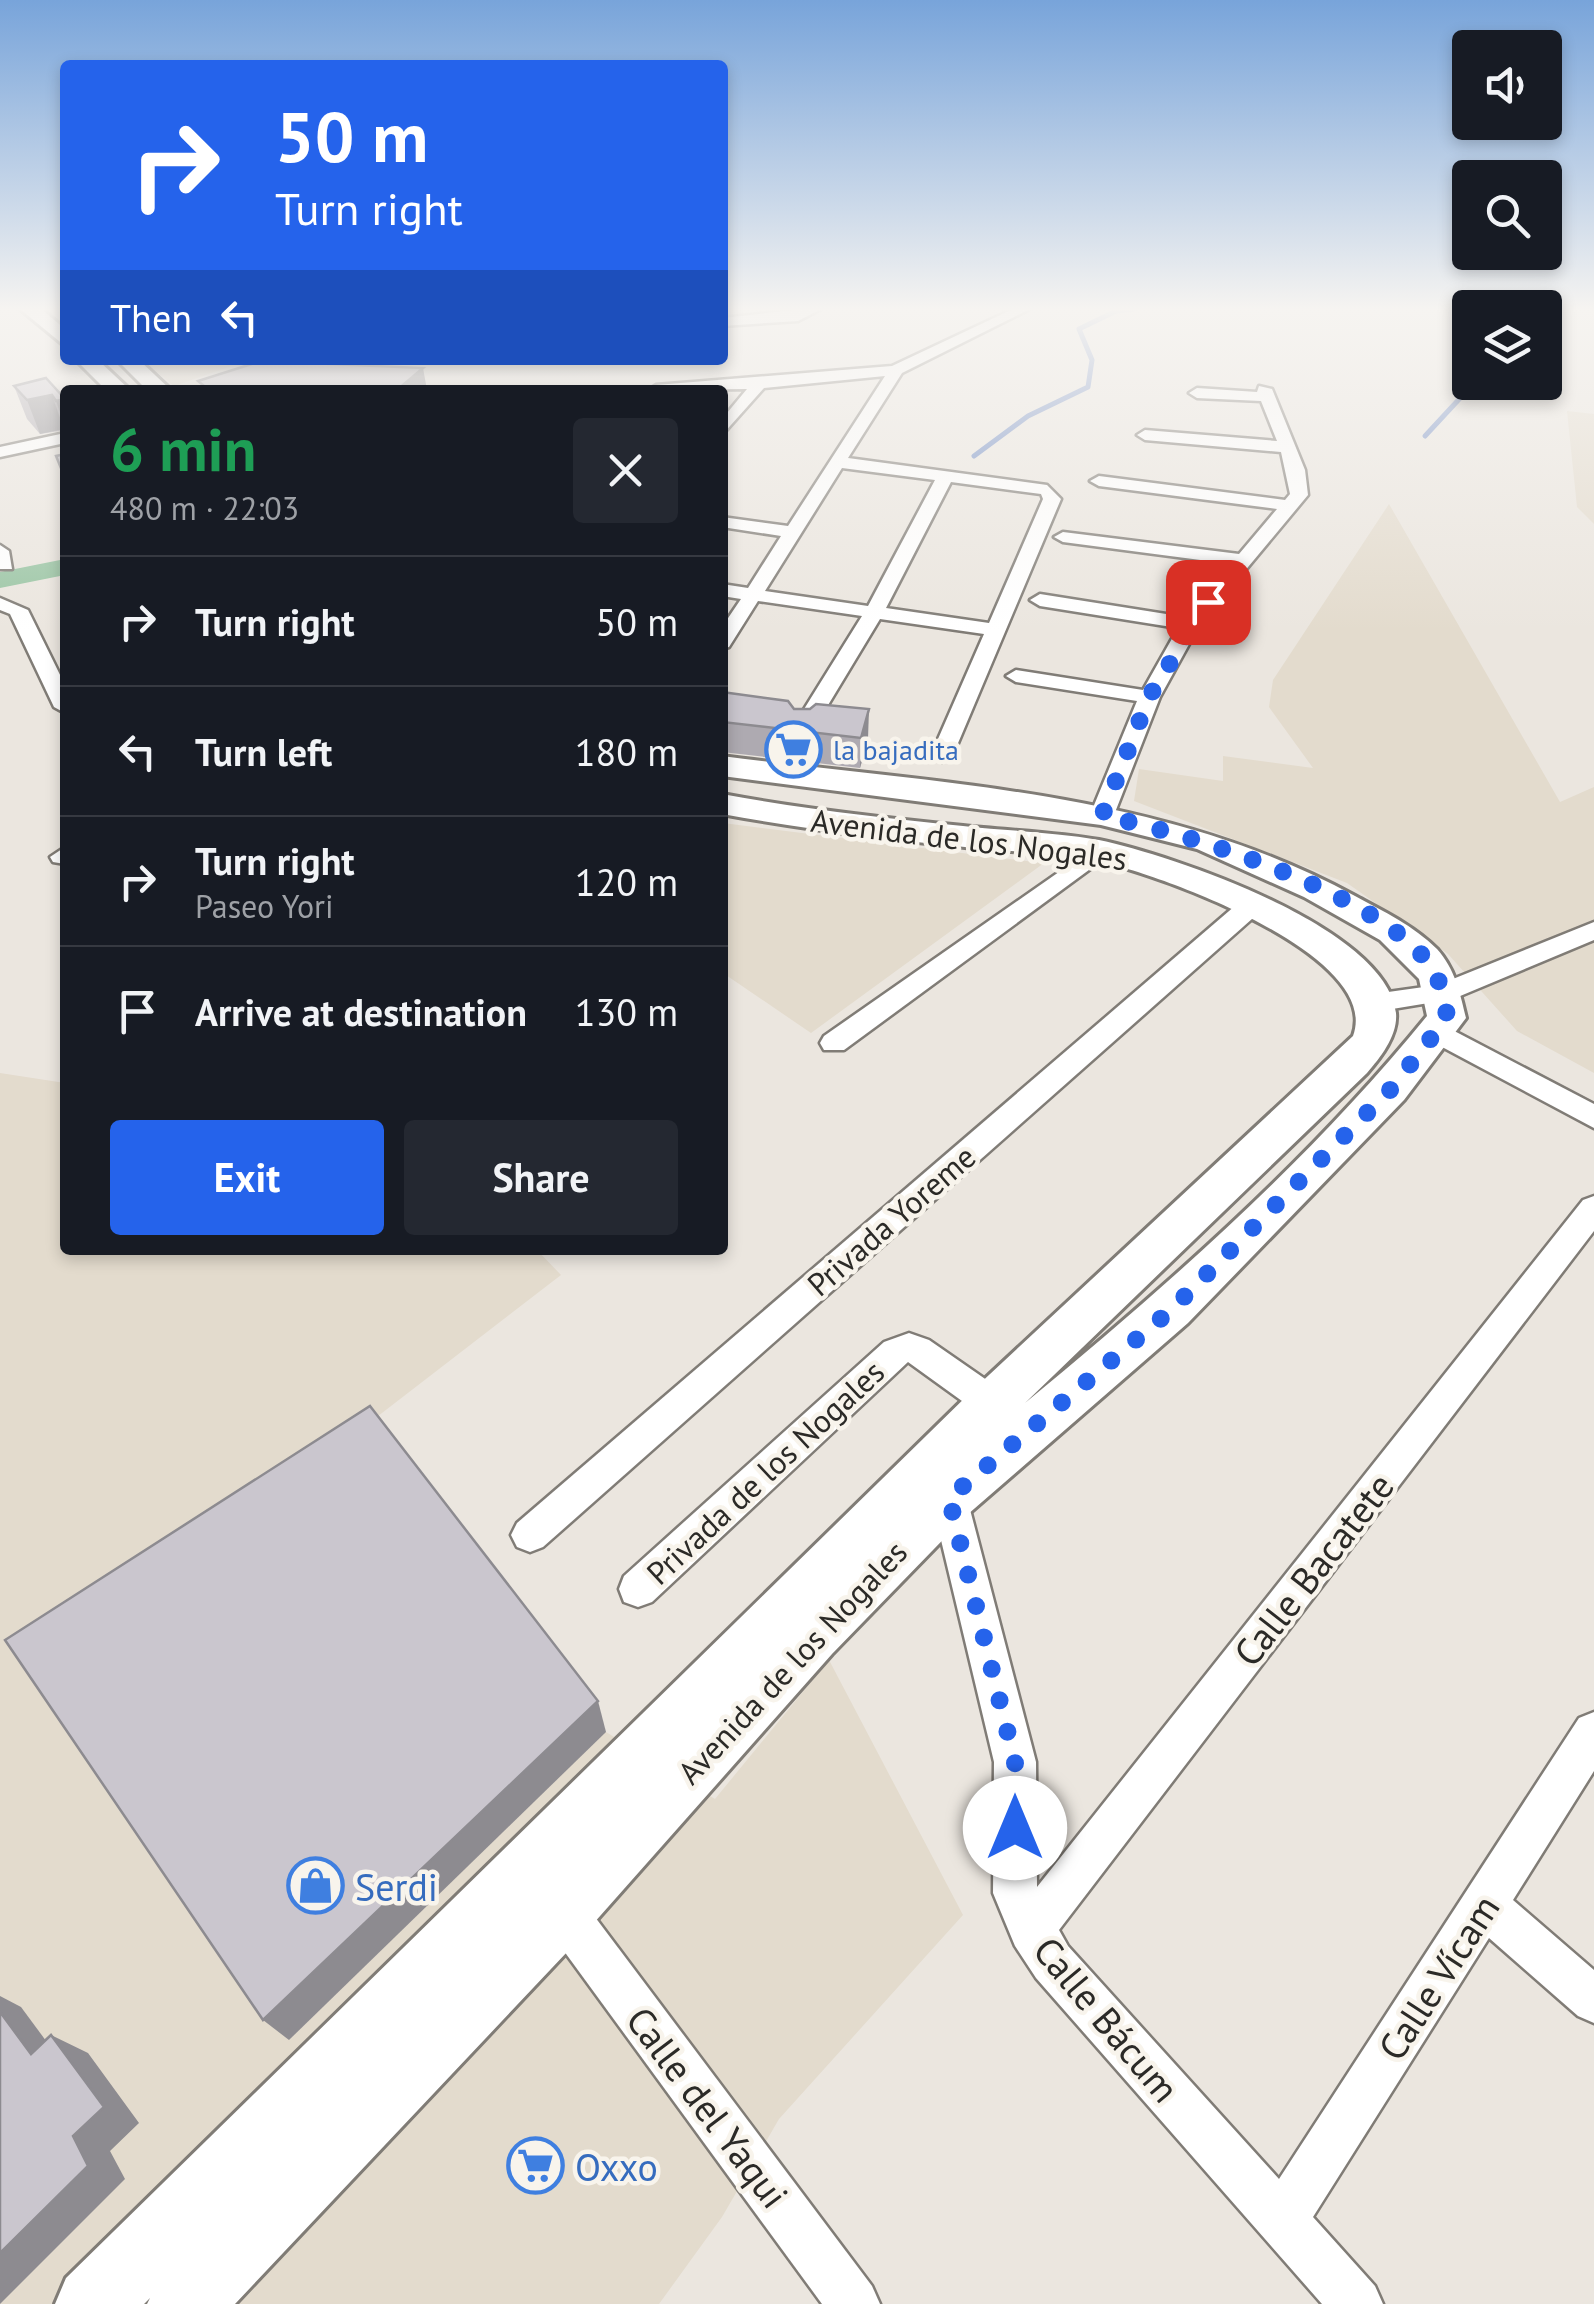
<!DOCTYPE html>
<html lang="en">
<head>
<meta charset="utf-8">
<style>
	:root { --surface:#171b24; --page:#242831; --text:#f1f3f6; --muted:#9ea1a6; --line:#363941; --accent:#2563eb }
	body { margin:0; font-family:"PT Sans",sans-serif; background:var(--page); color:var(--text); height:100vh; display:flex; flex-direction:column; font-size:38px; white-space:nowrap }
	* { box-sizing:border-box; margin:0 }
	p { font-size:32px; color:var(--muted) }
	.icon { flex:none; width:55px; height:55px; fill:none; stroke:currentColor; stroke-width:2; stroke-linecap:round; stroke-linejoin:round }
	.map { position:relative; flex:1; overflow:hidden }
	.drawer { position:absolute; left:60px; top:385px; width:668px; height:870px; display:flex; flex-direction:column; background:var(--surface); border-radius:10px; box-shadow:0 5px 15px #0003 }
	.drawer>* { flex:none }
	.hud { position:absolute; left:60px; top:60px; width:668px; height:305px; border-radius:10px; box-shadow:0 5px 15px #0003; background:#2563eb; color:#fff; overflow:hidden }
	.controls { position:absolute; left:1452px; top:30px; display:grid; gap:20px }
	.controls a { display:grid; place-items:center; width:110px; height:110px; border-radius:10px; background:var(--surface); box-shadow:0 5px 15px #0003; font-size:50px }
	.pin { position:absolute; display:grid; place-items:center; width:85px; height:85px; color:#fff; margin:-42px; border-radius:20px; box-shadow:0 5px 15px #0006 }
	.me { position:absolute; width:110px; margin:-55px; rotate:0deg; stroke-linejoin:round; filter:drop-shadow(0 0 8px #0008) }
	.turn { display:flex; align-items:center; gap:35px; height:210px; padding:0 50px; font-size:45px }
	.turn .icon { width:130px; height:130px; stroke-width:2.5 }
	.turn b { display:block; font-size:70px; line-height:85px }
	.then { display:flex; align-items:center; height:95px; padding:0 50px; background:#0003; gap:20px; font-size:38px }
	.round { display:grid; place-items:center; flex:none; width:105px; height:105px; border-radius:10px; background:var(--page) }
	.overview { display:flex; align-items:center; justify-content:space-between; height:170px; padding:0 50px }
	h1 { font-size:60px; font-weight:800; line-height:75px; color:#1e9e55 }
	.action { display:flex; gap:20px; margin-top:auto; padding:20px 50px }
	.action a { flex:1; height:115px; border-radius:10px; background:var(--accent); color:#fff; font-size:40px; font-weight:800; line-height:115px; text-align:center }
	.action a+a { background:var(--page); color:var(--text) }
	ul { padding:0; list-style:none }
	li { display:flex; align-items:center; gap:30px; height:130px; padding:0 50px; border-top:2px solid var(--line) }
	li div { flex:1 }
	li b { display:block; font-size:38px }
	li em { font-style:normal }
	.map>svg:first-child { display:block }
	.built { fill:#e3dbcd }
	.green { fill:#9ac5a4 }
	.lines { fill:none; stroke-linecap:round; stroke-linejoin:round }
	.stream { stroke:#718cc4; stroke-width:5 }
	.street-casing { stroke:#807c76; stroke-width:5 }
	.secondary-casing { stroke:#807c76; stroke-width:6 }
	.street { fill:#fff; fill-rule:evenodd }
	.secondary { fill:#fff; fill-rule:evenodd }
	.wall { fill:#aeaab1 }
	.shaded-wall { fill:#8d8b90 }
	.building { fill:#cac6ce; stroke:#8d8b90; stroke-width:2.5 }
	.route { stroke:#2563eb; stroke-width:18; stroke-dasharray:0 32.4 }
	.labels { text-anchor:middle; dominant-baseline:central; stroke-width:9; stroke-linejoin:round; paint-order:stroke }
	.far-shop-label { font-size:28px; fill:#366cbe; stroke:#f8f4ec; text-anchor:start }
	.street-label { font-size:32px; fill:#2b2a27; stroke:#f8f4ec }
	.near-street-label { font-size:38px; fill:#2b2a27; stroke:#f8f4ec }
	.near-shop-label { font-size:38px; fill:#366cbe; stroke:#f8f4ec; text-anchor:start }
</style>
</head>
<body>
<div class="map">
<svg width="1594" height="2304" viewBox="0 0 1594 2304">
	<rect width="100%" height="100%" fill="#ebe6df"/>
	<g class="built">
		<polygon points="142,360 249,360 174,386"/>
		<polygon points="1567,411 1594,414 1594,524 1577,507"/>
		<polygon points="1389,504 1560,802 1594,787 1594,1073 1517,1031 1448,954 1347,883 1134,801 1139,769 1223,781 1223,756 1313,768 1269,707 1273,680"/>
		<polygon points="723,823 1043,863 1044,863 811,1033 723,973"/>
		<polygon points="0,1073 65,1083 65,1250 537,1250 561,1275 369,1423 606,1732 715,1799 829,1660 963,1915 779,2119 722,2217 659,2304 0,2304"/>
	</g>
	<polygon class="green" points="65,559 65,575 0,588 0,572"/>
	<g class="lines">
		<g class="stream">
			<polyline points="1425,436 1475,382"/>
			<polyline points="974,456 1028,416 1088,387 1092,360 1079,329 1116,311 1135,309"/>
		</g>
		<defs>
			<g id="street">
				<polygon points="804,309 821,309 798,321 722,326 722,318"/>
				<path d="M 1013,309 L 1030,309 L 902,373 L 848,458 L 1047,485 L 1061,499 L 953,755 L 942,762 L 931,755 L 984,634 L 880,619 L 810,735 L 794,735 L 791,730 L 862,616 L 758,601 L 729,647 L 722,649 L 722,627 L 741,599 L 722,596 L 722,584 L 748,588 L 781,536 L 722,527 L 722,517 L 788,526 L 885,376 L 764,388 L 722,435 L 722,419 L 747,389 L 648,390 L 656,385 L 892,366 ZM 842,468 L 935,480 L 868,606 L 765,591 ZM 951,482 L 1041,494 L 1043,499 L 989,623 L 886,608 Z"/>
				<polygon points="1259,386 1272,389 1305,470 1308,495 1199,626 1160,697 1114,815 1102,822 1094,820 1090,815 1137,701 1016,682 1006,676 1016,670 1143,690 1178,628 1040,606 1030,600 1040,594 1185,617 1231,564 1063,542 1054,537 1063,532 1239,554 1277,509 1099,486 1090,481 1099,476 1285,500 1290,494 1281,452 1145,440 1137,435 1145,430 1277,441 1261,401 1197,398 1189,393 1197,388 1257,392"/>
				<polygon points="65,433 65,443 0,457 0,447"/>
				<polygon points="0,545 9,551 12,569 0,569"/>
				<polygon points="0,598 28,610 65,685 65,713 54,707 10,614 0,610"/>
				<polygon points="1099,844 1108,846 1111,851 1108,856 844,1050 824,1050 820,1043 824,1036"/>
				<polygon points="65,847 65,864 53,862 50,857"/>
				<polygon points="1252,897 1265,905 1261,911 543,1547 530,1552 517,1547 511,1535 517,1523 1243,899"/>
				<polygon points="1594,922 1594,940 1453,999 1374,1012 1360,1003 1374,994 1438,985"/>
				<polygon points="1439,1023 1594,1104 1594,1128 1429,1040 1425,1033 1429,1026"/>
				<polygon points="1594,1196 1594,1231 1059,1930 1068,1946 1279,2179 1579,1718 1594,1712 1594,1771 1513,1900 1594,1970 1594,2023 1578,2016 1489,1938 1313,2217 1375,2286 1383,2304 1322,2304 1036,1978 1015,1946 993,1893 994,1762 931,1498 936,1486 949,1481 962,1486 967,1498 1036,1762 1037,1887 1583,1200"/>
				<polygon points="909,1333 929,1340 1004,1392 1009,1403 1004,1414 992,1418 980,1414 908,1362 652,1602 638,1607 624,1602 619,1589 624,1576 884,1342"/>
				<polygon points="558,1883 574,1889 872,2286 880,2304 822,2304 542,1921 536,1905 542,1889"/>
			</g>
			<g id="secondary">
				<polygon points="20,309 41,309 65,329 65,346"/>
				<polygon points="76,360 98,360 130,390 106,390"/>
				<polygon points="117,360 139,360 171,390 147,390"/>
				<path d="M 722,756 C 936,784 1162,790 1355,896 C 1383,911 1414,926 1437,949 C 1455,969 1460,993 1466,1018 L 1404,1100 L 1188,1323 L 967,1515 L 832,1654 L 585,1933 L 235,2304 L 147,2304 L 150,2298 L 144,2304 L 55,2304 L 66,2278 L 975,1388 L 1353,1036 C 1383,955 1161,875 1102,862 C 1058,852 1010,852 965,847 C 884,839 803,829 722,814 L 722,794 C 802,809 882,818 963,826 C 1008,831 1054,832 1099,840 C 1171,855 1386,927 1396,1013 C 1398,1035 1381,1057 1367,1073 L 1025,1403 C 1168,1285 1310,1160 1427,1016 L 1419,979 L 1380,940 L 1304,897 L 1197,849 L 1101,825 L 722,776 Z"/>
			</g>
		</defs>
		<use href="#street" class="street-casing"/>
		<use href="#secondary" class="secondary-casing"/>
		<use href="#street" class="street"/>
		<use href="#secondary" class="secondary"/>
	</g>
	<g class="wall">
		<polygon points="14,386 65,399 65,430 40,434 27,419"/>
		<polygon points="722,692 794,709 868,739 860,768 722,752"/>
	</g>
	<g class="shaded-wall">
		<polygon points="423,368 427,390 397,390"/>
		<polygon points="52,395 64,429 40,434 27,400"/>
		<polygon points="65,399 65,425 56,401"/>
		<polygon points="869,709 868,739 860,768 861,738"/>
		<polygon points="598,1701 606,1732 289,2040 263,2020"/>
		<polygon points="0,1996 21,2007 69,2072 31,2054 0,2012"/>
		<polygon points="51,2035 88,2053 139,2123 110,2151 125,2179 0,2304 0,2253 73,2136"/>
	</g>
	<g class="building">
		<polygon points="261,361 423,368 397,390 209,390 198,381"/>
		<polygon points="46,378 65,399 56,401 52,395 27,400 14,386"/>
		<polygon points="65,454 65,478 56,456"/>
		<polygon points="722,692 788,701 794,709 810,709 816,704 869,709 861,738 722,722"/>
		<polygon points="370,1406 598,1701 263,2020 5,1640"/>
		<polygon points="0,2012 31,2054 51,2035 104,2107 73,2136 88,2166 0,2253"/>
	</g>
	<linearGradient id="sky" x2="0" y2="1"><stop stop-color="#78a4da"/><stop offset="0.49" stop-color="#f6f4f1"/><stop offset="1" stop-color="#f6f4f1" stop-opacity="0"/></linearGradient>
	<rect width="1594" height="631" fill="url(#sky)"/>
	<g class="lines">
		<path class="route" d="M 1015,1828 L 1015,1762 L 949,1498 L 1171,1310 L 1390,1090 L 1447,1018 C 1445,997 1440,978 1427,961 C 1372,892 1187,832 1102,816 L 1149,697 L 1208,602"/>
	</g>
	<defs>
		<symbol id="supermarket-ring" viewBox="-11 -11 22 22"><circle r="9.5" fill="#f8f4ec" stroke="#3f7fe0" stroke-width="1.5"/><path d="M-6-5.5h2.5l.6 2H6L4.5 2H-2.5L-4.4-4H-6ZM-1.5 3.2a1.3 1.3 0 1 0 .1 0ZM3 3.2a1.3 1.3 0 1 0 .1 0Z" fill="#3f7fe0"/></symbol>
		<symbol id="shop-ring" viewBox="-11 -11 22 22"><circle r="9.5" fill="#f8f4ec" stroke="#3f7fe0" stroke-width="1.5"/><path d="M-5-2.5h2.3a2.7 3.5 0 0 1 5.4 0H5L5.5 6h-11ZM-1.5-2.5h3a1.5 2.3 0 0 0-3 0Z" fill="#3f7fe0"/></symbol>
	</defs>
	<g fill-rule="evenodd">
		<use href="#supermarket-ring" x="762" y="718" width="63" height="63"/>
		<use href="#shop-ring" x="284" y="1854" width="63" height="63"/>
		<use href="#supermarket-ring" x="504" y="2134" width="63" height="63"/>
	</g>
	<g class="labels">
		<g class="far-shop-label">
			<text x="833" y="749">la bajadita</text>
		</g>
		<g class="street-label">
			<text transform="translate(969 839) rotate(7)">Avenida de los Nogales</text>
			<text transform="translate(891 1220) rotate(-41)">Privada Yoreme</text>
			<text transform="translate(765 1472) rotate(-43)">Privada de los Nogales</text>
			<text transform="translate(792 1662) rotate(-47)">Avenida de los Nogales</text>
		</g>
		<g class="near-street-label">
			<text transform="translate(1313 1569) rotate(-52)">Calle Bacatete</text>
			<text transform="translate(1438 1977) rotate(-57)">Calle Vícam</text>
			<text transform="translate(1107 2019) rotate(50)">Calle Bácum</text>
			<text transform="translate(708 2107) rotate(53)">Calle del Yaqui</text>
		</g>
		<g class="near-shop-label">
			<text x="355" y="1886">Serdi</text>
			<text x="575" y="2166">Oxxo</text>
		</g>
	</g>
</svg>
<div class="controls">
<a><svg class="icon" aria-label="sound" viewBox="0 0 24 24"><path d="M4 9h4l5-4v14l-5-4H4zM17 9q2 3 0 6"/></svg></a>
<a><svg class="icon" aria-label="search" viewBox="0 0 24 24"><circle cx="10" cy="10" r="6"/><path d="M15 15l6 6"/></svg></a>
<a><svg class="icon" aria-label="layers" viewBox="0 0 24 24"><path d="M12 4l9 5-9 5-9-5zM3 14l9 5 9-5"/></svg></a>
</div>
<div class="pin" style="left:1208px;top:602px;background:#d93025"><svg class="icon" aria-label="arrive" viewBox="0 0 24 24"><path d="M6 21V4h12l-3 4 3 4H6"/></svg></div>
<svg class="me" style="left:1015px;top:1828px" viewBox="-20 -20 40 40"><circle r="19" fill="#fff"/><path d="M0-13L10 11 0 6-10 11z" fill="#2563eb"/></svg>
<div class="hud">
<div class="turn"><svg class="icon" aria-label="right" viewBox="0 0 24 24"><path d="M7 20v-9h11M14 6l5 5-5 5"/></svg><div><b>50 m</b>Turn right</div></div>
<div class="then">Then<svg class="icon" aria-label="left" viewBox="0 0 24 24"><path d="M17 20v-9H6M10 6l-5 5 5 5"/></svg></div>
</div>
<section class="drawer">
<div class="overview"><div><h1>6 min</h1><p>480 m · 22:03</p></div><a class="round"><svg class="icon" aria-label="close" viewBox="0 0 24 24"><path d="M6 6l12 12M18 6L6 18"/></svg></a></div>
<ul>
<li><svg class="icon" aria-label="right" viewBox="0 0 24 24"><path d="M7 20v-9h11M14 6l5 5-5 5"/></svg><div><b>Turn right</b></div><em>50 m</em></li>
<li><svg class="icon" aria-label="left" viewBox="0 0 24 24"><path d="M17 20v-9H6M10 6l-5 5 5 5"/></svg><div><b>Turn left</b></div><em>180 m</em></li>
<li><svg class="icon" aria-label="right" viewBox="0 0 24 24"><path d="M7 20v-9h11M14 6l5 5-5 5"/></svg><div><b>Turn right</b><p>Paseo Yori</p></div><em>120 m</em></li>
<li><svg class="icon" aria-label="arrive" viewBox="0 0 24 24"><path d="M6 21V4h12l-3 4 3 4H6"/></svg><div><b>Arrive at destination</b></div><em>130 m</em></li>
</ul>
<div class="action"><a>Exit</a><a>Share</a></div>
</section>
</div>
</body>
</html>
